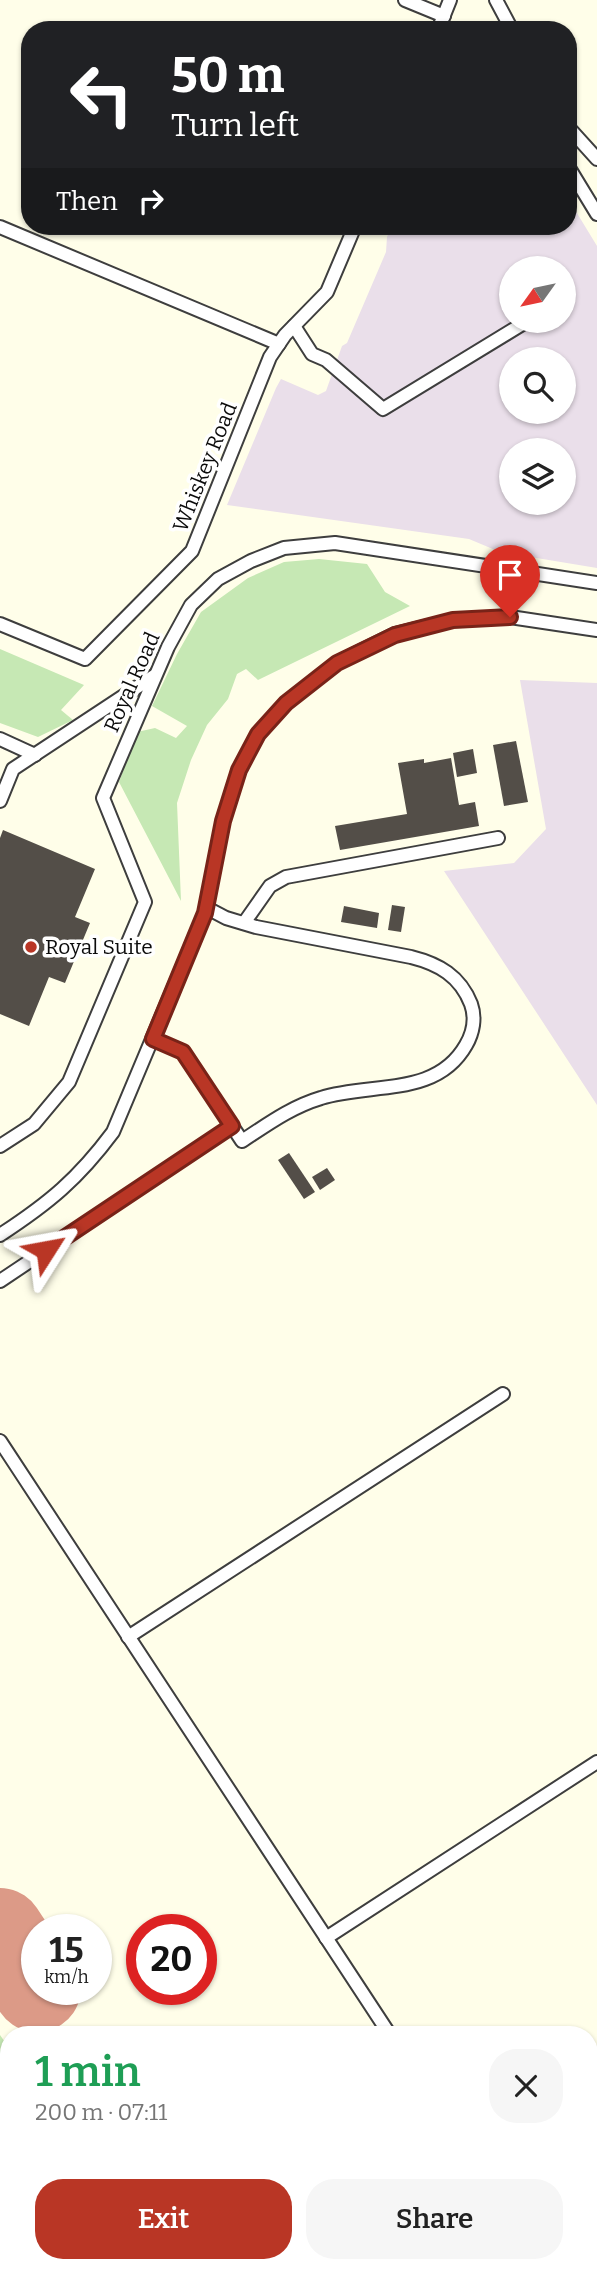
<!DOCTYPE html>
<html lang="en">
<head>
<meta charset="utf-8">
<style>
	:root { --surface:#fff; --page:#f6f6f6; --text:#222; --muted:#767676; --accent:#b93625 }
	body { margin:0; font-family:Bitter,serif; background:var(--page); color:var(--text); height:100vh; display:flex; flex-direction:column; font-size:26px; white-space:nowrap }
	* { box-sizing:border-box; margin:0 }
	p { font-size:23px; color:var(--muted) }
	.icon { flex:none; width:38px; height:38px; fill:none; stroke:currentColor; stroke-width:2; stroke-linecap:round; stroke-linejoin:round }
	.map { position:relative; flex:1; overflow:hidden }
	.panel { position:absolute; left:0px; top:2026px; width:598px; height:247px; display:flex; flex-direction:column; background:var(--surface); border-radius:28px 28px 0 0; box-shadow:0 2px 5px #0004 }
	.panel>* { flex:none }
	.guide { position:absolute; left:21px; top:21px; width:556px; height:214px; border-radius:28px; box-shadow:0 2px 5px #0004; background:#202124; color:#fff; overflow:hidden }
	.needle { width:46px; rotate:237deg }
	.fabs { position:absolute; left:499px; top:256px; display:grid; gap:14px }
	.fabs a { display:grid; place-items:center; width:77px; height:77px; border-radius:50%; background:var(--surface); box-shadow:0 2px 5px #0004; font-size:35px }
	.speed { position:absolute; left:21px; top:1914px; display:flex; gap:14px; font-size:35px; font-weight:700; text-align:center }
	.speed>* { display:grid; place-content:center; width:91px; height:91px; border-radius:50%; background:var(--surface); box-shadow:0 2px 5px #0004; line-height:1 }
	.speed small { font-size:18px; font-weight:400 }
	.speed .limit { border:10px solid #d22; background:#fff; color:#111 }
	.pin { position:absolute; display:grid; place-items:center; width:60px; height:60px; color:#fff; margin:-72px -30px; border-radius:50% 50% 50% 0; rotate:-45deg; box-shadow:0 0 7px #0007 }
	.pin .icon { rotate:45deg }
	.me { position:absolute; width:77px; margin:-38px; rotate:56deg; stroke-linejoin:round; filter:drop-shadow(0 0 5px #0008) }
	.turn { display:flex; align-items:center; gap:24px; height:147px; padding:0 35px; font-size:32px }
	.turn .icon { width:91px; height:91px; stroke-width:2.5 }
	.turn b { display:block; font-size:49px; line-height:60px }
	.then { display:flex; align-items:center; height:66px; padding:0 35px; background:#0003; gap:14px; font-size:26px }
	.round { display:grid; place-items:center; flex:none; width:74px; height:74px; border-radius:28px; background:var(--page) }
	.headline { display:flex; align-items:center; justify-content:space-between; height:119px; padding:0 35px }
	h1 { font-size:42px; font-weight:600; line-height:52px; color:#1e9e55 }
	.cta { display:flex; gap:14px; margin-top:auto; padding:14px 35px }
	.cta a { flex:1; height:80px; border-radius:28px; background:var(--accent); color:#fff; font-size:28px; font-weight:600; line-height:80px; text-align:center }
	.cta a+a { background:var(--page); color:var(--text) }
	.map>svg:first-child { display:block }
	.industrial { fill:#eadfea; fill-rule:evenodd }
	.green { fill:#c6e8b4 }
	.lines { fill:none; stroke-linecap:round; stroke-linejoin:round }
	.taxiway { stroke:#dc9a87; stroke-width:88 }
	.building { fill:#534e48 }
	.service-casing { stroke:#3e3e3e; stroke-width:16 }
	.service { stroke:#fff; stroke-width:12 }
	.route-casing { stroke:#782318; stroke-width:18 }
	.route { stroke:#b93625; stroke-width:12 }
	.poi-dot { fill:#b93625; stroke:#fff; stroke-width:2.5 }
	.labels { text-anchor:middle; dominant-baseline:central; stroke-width:7; stroke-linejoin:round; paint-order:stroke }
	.street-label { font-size:21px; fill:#0b0b0b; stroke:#fff }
	.poi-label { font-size:21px; fill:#0b0b0b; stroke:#fff; text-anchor:start }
</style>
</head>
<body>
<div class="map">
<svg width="597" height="2273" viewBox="0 0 597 2273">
	<rect width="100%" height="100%" fill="#fffee9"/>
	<g class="industrial">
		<path d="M 569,200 L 597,246 L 597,568 L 500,552 L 469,539 L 227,505 L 276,388 L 281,379 L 318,395 L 326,391 L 342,346 L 347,343 L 386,252 L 387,237 L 392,226 L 569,226 ZM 511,268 L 564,268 L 564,320 L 511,320 ZM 511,359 L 564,359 L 564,411 L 511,411 ZM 511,450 L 564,450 L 564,502 L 511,502 Z"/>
		<polygon points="520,680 597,683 597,1105 444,871 514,863 546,829"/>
	</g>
	<g class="green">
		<polygon points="319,559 367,564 385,592 410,606 258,680 246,669 237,674 228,699 207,725 191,760 177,803 181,901 119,782 137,732 155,728 176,738 187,726 152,706 177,654 201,612 248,578 284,562"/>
		<polygon points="0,649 84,685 61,710 73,720 38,737 0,723"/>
		<polygon points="0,2035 9,2048 9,2264 151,2265 156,2273 0,2273"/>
	</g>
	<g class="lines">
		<g class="taxiway">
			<polyline points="0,1932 37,1988"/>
			<polyline points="218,2264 224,2273"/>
		</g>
	</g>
	<g class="building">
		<polygon points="516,741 528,802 504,806 493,745"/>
		<polygon points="473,749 477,773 457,777 453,753"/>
		<polygon points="451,758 459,805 475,802 479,826 340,850 335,826 407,814 398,763 424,759 424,763"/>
		<polygon points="3,830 95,869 75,917 90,923 65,983 49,977 29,1026 0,1014 0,838"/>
		<polygon points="392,905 405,907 401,932 388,930"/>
		<polygon points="344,906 379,913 377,928 341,922"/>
		<polygon points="289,1153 315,1192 304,1199 278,1160"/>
		<polygon points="327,1168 335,1180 320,1190 312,1177"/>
	</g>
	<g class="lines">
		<defs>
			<g id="service">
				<polyline points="405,0 444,16"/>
				<polyline points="496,0 512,30"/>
				<polyline points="438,30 450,0"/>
				<polyline points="569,128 597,159"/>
				<polyline points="569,168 597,214"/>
				<polyline points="0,227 279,344"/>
				<polyline points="294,326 312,354 326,360 383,409 529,320"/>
				<polyline points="0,624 85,659 192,551 270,357 285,335 327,292 355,226"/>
				<polyline points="0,739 35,755"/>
				<polyline points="0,801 13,769 154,676"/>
				<polyline points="244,923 270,886 286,877 498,838"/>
				<path d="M 153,1039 L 183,1052 L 242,1141 C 268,1124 291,1107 321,1098 C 370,1082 436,1098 466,1045 C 473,1033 476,1018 471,1004 C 460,976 439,964 411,957 L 256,927 L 226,918 L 207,908"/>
				<polyline points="0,1146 34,1124 69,1082 145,902 103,798 168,647 191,605 218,579 251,561 284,548 335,543 597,583"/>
				<path d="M 0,1235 C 49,1203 78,1179 113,1132 L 205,913 L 223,821 L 239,770 L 258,734 L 286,703 L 337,663 L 395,634 L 453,620 L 510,617 L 597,630"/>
				<polyline points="0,1281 232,1126"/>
				<polyline points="0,1441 390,2035"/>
				<polyline points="128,1637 503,1394"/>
				<polyline points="326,1938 597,1762"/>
				<polyline points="590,2197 597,2192"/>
				<polyline points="540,2264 546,2273"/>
			</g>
		</defs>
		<use href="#service" class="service-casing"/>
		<use href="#service" class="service"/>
	</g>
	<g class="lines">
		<defs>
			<polyline id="route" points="46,1250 232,1126 183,1052 153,1039 205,913 223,821 239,770 258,734 286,703 337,663 395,635 453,620 510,617"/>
		</defs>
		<use href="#route" class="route-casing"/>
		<use href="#route" class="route"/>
	</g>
	<circle class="poi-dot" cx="31" cy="947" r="7"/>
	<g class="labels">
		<g class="street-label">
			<text transform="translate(205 467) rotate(-68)">Whiskey Road</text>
			<text transform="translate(132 682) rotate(-66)">Royal Road</text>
		</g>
		<g class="poi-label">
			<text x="45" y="947">Royal Suite</text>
		</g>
	</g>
</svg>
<div class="fabs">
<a><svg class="needle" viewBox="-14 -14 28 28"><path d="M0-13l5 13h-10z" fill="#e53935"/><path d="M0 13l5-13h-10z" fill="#767676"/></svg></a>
<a><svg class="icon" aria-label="search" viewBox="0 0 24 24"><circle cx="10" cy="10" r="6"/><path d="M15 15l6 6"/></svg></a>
<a><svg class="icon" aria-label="layers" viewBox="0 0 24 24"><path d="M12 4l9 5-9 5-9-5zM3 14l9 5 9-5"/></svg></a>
</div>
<div class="speed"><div>15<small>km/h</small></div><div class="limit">20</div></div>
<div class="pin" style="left:510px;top:617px;background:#d93025"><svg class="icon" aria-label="arrive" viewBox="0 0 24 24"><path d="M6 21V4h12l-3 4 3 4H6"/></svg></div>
<svg class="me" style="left:46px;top:1250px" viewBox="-20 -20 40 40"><path d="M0-17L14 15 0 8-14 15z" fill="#b93625" stroke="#fff" stroke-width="4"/></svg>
<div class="guide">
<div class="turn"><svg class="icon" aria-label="left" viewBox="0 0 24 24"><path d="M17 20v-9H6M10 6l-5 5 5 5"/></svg><div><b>50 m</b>Turn left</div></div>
<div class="then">Then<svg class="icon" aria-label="right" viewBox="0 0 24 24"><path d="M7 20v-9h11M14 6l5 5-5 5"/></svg></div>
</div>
<section class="panel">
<div class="headline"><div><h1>1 min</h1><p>200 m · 07:11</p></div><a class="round"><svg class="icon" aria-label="close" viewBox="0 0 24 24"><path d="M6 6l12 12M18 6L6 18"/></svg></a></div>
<div class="cta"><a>Exit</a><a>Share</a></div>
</section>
</div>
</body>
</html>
